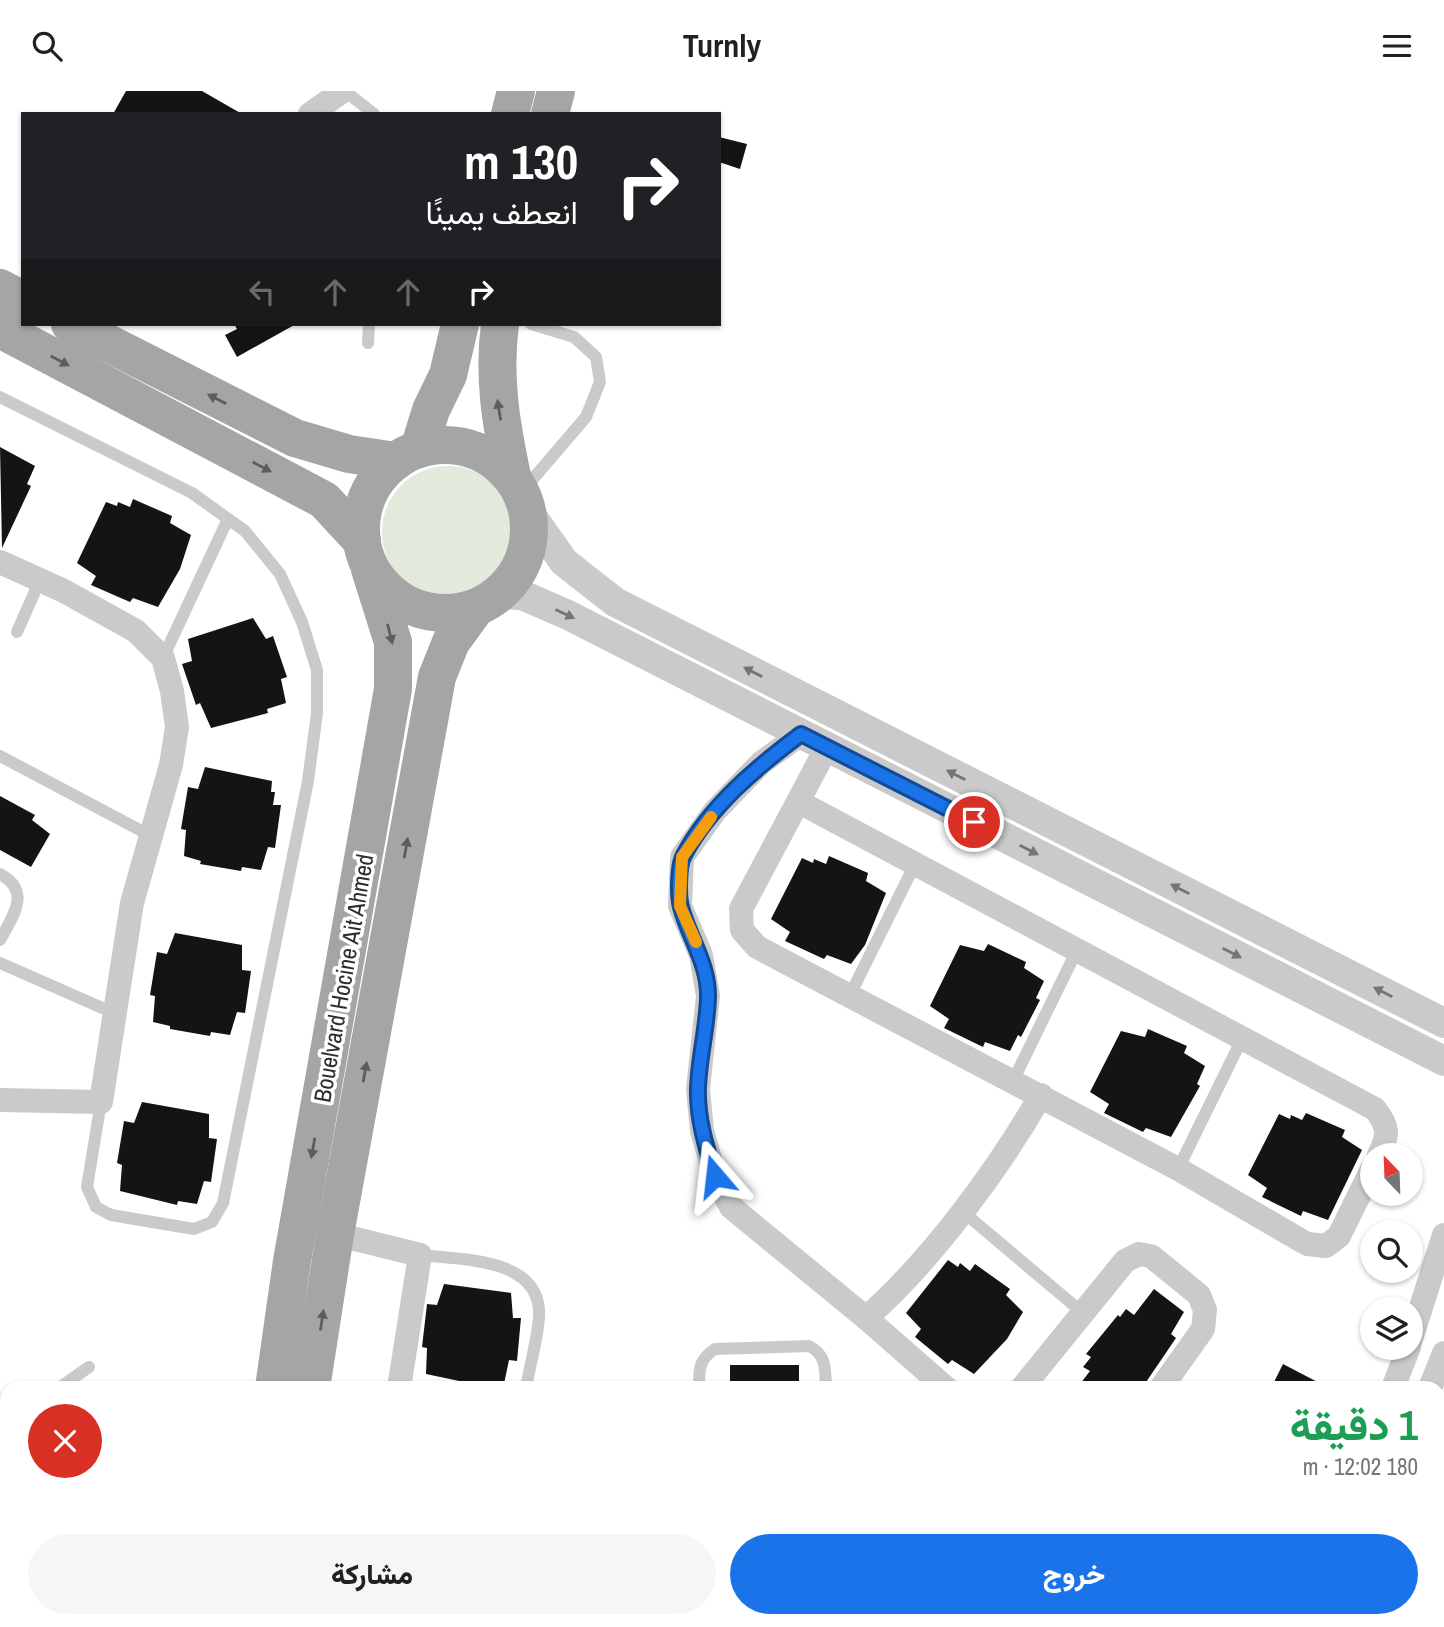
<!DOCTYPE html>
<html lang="ar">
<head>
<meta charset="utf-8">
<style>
	:root { --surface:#fff; --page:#f6f6f6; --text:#202124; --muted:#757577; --accent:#1a73e8 }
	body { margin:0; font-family:"Archivo Narrow",Vazirmatn,sans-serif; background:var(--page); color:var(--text); direction:rtl; height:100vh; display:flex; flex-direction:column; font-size:26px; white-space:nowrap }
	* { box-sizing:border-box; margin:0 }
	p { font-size:23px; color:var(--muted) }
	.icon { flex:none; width:38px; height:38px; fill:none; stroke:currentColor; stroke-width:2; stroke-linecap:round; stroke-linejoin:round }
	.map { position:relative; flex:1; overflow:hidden; direction:ltr }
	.drawer { position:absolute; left:0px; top:1290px; width:1446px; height:247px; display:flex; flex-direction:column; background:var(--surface); border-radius:21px 21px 0 0; box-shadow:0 2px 5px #0004; direction:rtl }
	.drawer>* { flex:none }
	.top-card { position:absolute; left:21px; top:21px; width:700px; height:214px; border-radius:0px; box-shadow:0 2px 5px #0004; direction:rtl; background:#202124; color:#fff; overflow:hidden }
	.needle { width:46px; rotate:337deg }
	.tools { position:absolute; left:1360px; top:1052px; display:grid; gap:14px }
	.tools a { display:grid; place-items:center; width:63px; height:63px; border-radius:50%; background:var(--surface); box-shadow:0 2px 5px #0004; font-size:35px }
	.pin { position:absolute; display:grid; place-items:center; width:60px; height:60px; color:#fff; margin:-30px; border:4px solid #fff; border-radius:50%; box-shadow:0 2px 7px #0007 }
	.me { position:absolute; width:77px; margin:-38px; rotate:343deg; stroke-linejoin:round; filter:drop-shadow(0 0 5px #0008) }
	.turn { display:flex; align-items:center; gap:24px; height:147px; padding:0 28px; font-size:32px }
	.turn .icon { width:91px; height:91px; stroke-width:2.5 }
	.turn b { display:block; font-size:49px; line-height:60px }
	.lanes { display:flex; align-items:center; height:66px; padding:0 28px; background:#0003; justify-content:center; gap:35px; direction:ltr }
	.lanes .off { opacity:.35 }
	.round { display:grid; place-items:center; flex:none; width:74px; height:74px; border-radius:37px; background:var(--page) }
	.head { display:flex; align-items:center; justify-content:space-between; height:119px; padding:0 28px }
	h1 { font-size:42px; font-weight:800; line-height:52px; color:#1e9e55 }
	.button { display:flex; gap:14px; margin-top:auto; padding:14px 28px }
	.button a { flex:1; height:80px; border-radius:42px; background:var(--accent); color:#fff; font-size:28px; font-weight:800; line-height:80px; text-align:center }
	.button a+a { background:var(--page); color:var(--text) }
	header { display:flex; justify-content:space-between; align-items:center; height:91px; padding:0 28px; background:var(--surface); font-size:32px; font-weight:800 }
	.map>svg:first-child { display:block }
	.green { fill:#e2eadc }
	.building { fill:#141414 }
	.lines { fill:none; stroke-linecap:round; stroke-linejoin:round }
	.service { stroke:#cacaca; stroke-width:12 }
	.minor { stroke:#cacaca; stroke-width:24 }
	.tertiary { stroke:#cacaca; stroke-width:30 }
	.primary { stroke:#a5a5a5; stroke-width:38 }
	.oneway { fill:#5d5d5d }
	.oneway2 { fill:#747474 }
	.route-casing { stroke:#114b97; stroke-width:18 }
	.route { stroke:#1a73e8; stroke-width:12 }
	.slow { stroke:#f59e0b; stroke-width:12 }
	.labels { text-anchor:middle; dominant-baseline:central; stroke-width:7; stroke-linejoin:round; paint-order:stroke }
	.street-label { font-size:24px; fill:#2d2d2d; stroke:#fff }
</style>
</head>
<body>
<header><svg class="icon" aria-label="menu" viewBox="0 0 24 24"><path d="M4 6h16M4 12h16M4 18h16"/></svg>Turnly<svg class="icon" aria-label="search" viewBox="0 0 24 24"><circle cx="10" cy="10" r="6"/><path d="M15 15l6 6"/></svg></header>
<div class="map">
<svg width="1444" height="1536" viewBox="0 0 1444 1536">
	<rect width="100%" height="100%" fill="#fff"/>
	<circle class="green" cx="448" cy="441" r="66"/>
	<g class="building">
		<polygon points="126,0 202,0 242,23 113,23"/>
		<polygon points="719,46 747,53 740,78 719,71"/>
		<polygon points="234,233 296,233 237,266 225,244 237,238"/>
		<polygon points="0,356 35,375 27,393 31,395 2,457"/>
		<polygon points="133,408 172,425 170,432 191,444 180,478 158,516 133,507 130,511 91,494 96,485 77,472 106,411 117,415 118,411 130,416"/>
		<polygon points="253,527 266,548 273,545 287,586 281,588 286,612 267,618 268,622 211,637 200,612 196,614 182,573 192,570 188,548"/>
		<polygon points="205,676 272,690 271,701 275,701 273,714 281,714 275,757 268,756 261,779 242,776 241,780 200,773 201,770 184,765 186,739 181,738 188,696 198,698"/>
		<polygon points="0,705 35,724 32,729 50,743 31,776 0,759"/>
		<polygon points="829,765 868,782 866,790 886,802 865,854 851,873 827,864 824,868 785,850 790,841 771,828 802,767 813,772 814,768 826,773"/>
		<polygon points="175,842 242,854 242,879 251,880 245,922 237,921 230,944 211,941 210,945 170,938 170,935 153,931 155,905 150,904 157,861 167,863"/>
		<polygon points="988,853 1026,871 1024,877 1044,890 1036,907 1040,909 1021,946 1018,944 1010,960 985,951 983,956 944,937 949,928 930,915 960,854 984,860"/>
		<polygon points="1148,938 1187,955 1184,962 1205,975 1197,993 1200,995 1171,1046 1146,1037 1143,1041 1104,1022 1109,1013 1090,1001 1121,940 1145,946"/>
		<polygon points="142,1011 209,1023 209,1047 217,1048 211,1091 204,1090 197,1113 178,1110 177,1114 120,1100 122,1074 117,1072 124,1030 134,1032"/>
		<polygon points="1306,1022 1345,1039 1342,1046 1362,1059 1328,1129 1303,1120 1301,1125 1262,1106 1267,1097 1248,1084 1279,1023 1290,1028 1291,1024 1302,1029"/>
		<polygon points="948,1169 958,1176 960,1172 970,1180 975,1173 1010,1198 1006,1204 1023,1221 1007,1248 974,1283 952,1269 948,1273 915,1246 921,1238 906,1222"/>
		<polygon points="444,1193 511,1202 513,1227 521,1227 517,1270 509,1269 504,1293 484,1291 483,1295 426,1283 427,1257 422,1256 427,1213 437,1214"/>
		<polygon points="1154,1198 1184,1221 1171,1243 1176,1247 1142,1297 1077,1297 1090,1280 1083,1276 1091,1266 1086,1263 1118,1224 1120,1226 1126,1218 1134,1224"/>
		<polygon points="1283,1273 1329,1297 1271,1297"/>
		<rect x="730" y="1274" width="69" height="23"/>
	</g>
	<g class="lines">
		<g class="service">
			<polyline points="345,0 374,23"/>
			<polyline points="368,252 369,233"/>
			<polyline points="0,306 192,402 245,440 280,483 302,531 317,579 317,622 308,690 223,1112 212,1131 194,1138 111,1124 96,1116 87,1096 101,1011"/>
			<polyline points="520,403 586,326 600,291 596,266 574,246 531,233"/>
			<polyline points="17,541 40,489"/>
			<polyline points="163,567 228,428"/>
			<polyline points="0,665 151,745"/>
			<path d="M 0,783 C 32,800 13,825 0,849"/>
			<polyline points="0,872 116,923"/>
			<polyline points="850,904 915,773"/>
			<polyline points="1013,990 1076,861"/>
			<polyline points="1178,1078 1242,948"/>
			<polyline points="962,1120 1083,1222"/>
			<path d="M 420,1164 C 462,1169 543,1166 539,1227 C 537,1250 530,1274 526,1297"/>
			<polyline points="59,1297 89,1276"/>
			<path d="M 699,1297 C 699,1278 699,1268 715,1258 L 809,1255 C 827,1264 825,1278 826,1297"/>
			<polyline points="0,1327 7,1326"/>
			<polyline points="1438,1527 1444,1531"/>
			<polyline points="529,1530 536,1536"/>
			<polyline points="961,1530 962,1536"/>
			<polyline points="1316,1536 1321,1530"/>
		</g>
		<g class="minor">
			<polyline points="310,23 343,0"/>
			<polyline points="0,471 64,500 136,540 163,567 172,600 177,636 171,674 132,812 101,1011 0,1009"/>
			<polyline points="801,643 761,672 715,720 682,766 680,815 701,864 708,905 698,998 702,1040 715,1085 731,1116 866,1227"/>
			<polyline points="827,656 741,818 742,839 757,856 1178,1078 1307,1153 1326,1155 1339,1145 1372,1078"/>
			<path d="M 799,711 L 1375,1018 C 1389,1036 1389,1044 1379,1064"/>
			<polyline points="335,1143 420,1164 399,1297"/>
			<polyline points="1410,1251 1444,1144"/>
			<path d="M 946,1297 L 866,1227 C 931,1170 998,1079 1041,1004"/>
			<polyline points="1022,1297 1125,1170 1139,1163 1151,1165 1199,1204 1205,1219 1203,1238 1161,1297"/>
			<polyline points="1393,1297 1409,1256"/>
			<polyline points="1430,1297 1444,1262"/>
			<polyline points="1438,1454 1444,1463"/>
			<polyline points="1223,1536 1230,1530"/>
			<polyline points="1273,1536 1279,1530"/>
		</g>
		<g class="tertiary">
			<polyline points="528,420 564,471 615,511 1444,932"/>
			<polyline points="500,503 522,504 568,524 1444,970"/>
		</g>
		<g class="primary">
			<polyline points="510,23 516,0"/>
			<polyline points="550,23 556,0"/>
			<polyline points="0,197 23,209"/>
			<polyline points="70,233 295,347 349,363 396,370"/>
			<path d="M 500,233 C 493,286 501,333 512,385"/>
			<polyline points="0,238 324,409 362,450"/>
			<circle cx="445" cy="438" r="84"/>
			<polyline points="419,358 431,319 448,284 460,233"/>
			<polyline points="274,1297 292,1170 393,598 393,551 370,478"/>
			<polyline points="311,1297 335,1143 437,586 451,551 475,518"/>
			<polyline points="245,1536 246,1530"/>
			<polyline points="282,1536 283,1530"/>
		</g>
	</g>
	<defs><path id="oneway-solid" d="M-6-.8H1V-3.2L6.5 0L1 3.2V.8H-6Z" transform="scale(1.75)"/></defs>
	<g class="oneway">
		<use href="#oneway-solid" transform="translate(60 270) rotate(28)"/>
		<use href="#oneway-solid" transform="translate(217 308) rotate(-153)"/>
		<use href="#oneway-solid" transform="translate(499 319) rotate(-99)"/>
		<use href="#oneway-solid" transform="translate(262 376) rotate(28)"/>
		<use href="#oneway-solid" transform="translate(390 543) rotate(76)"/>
		<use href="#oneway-solid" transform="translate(406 757) rotate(-80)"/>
		<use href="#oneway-solid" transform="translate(365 981) rotate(-80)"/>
		<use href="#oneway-solid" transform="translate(313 1057) rotate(100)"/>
		<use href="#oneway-solid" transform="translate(322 1229) rotate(-81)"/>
	</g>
	<g class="oneway2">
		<use href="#oneway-solid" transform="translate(565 523) rotate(25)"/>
		<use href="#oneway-solid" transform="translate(753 581) rotate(-153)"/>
		<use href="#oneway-solid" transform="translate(956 684) rotate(-153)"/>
		<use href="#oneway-solid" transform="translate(1029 759) rotate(27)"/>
		<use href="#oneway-solid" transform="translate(1180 798) rotate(-153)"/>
		<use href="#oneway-solid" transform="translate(1232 862) rotate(27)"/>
		<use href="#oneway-solid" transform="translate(1383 901) rotate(-153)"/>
	</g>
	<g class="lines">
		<defs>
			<path id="route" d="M 715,1085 C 706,1056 697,1027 698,997 C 699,967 707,937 708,907 C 709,873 689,847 681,816 C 678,805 678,774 684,764 C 710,715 758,675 801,643 L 974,731"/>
		</defs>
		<use href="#route" class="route-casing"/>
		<use href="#route" class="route"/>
		<polyline class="slow" points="696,851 680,815 682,766 711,726"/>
	</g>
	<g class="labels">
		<g class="street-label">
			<text transform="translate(343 887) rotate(-80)">Bouelvard Hocine Ait Ahmed</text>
		</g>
	</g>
</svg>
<div class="tools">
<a><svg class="needle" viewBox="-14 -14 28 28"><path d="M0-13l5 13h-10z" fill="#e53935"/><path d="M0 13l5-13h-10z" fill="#757577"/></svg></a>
<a><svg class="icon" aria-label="search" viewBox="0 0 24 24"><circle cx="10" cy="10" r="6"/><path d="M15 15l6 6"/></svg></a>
<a><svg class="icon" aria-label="layers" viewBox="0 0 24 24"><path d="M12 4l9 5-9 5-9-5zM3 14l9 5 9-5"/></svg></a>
</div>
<div class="pin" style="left:974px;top:731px;background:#d93025"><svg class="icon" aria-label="arrive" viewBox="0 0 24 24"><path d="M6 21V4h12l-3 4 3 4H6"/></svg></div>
<svg class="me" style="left:715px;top:1085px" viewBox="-20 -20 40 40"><path d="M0-17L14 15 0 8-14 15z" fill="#1a73e8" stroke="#fff" stroke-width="4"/></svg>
<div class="top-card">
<div class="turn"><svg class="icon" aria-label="right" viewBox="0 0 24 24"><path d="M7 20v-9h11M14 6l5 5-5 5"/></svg><div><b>130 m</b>انعطف يمينًا</div></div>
<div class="lanes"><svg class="icon off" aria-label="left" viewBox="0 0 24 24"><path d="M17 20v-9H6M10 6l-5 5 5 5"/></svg><svg class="icon off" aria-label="ahead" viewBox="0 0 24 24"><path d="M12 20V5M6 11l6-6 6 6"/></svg><svg class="icon off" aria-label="ahead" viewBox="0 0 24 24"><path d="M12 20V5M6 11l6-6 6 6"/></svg><svg class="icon" aria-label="right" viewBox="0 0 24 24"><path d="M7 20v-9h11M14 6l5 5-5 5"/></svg></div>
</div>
<section class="drawer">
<div class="head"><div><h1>1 دقيقة</h1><p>180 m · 12:02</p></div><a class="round" style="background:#d93025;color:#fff"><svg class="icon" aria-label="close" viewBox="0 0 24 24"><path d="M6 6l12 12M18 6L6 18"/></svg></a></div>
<div class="button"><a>خروج</a><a>مشاركة</a></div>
</section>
</div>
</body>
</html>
